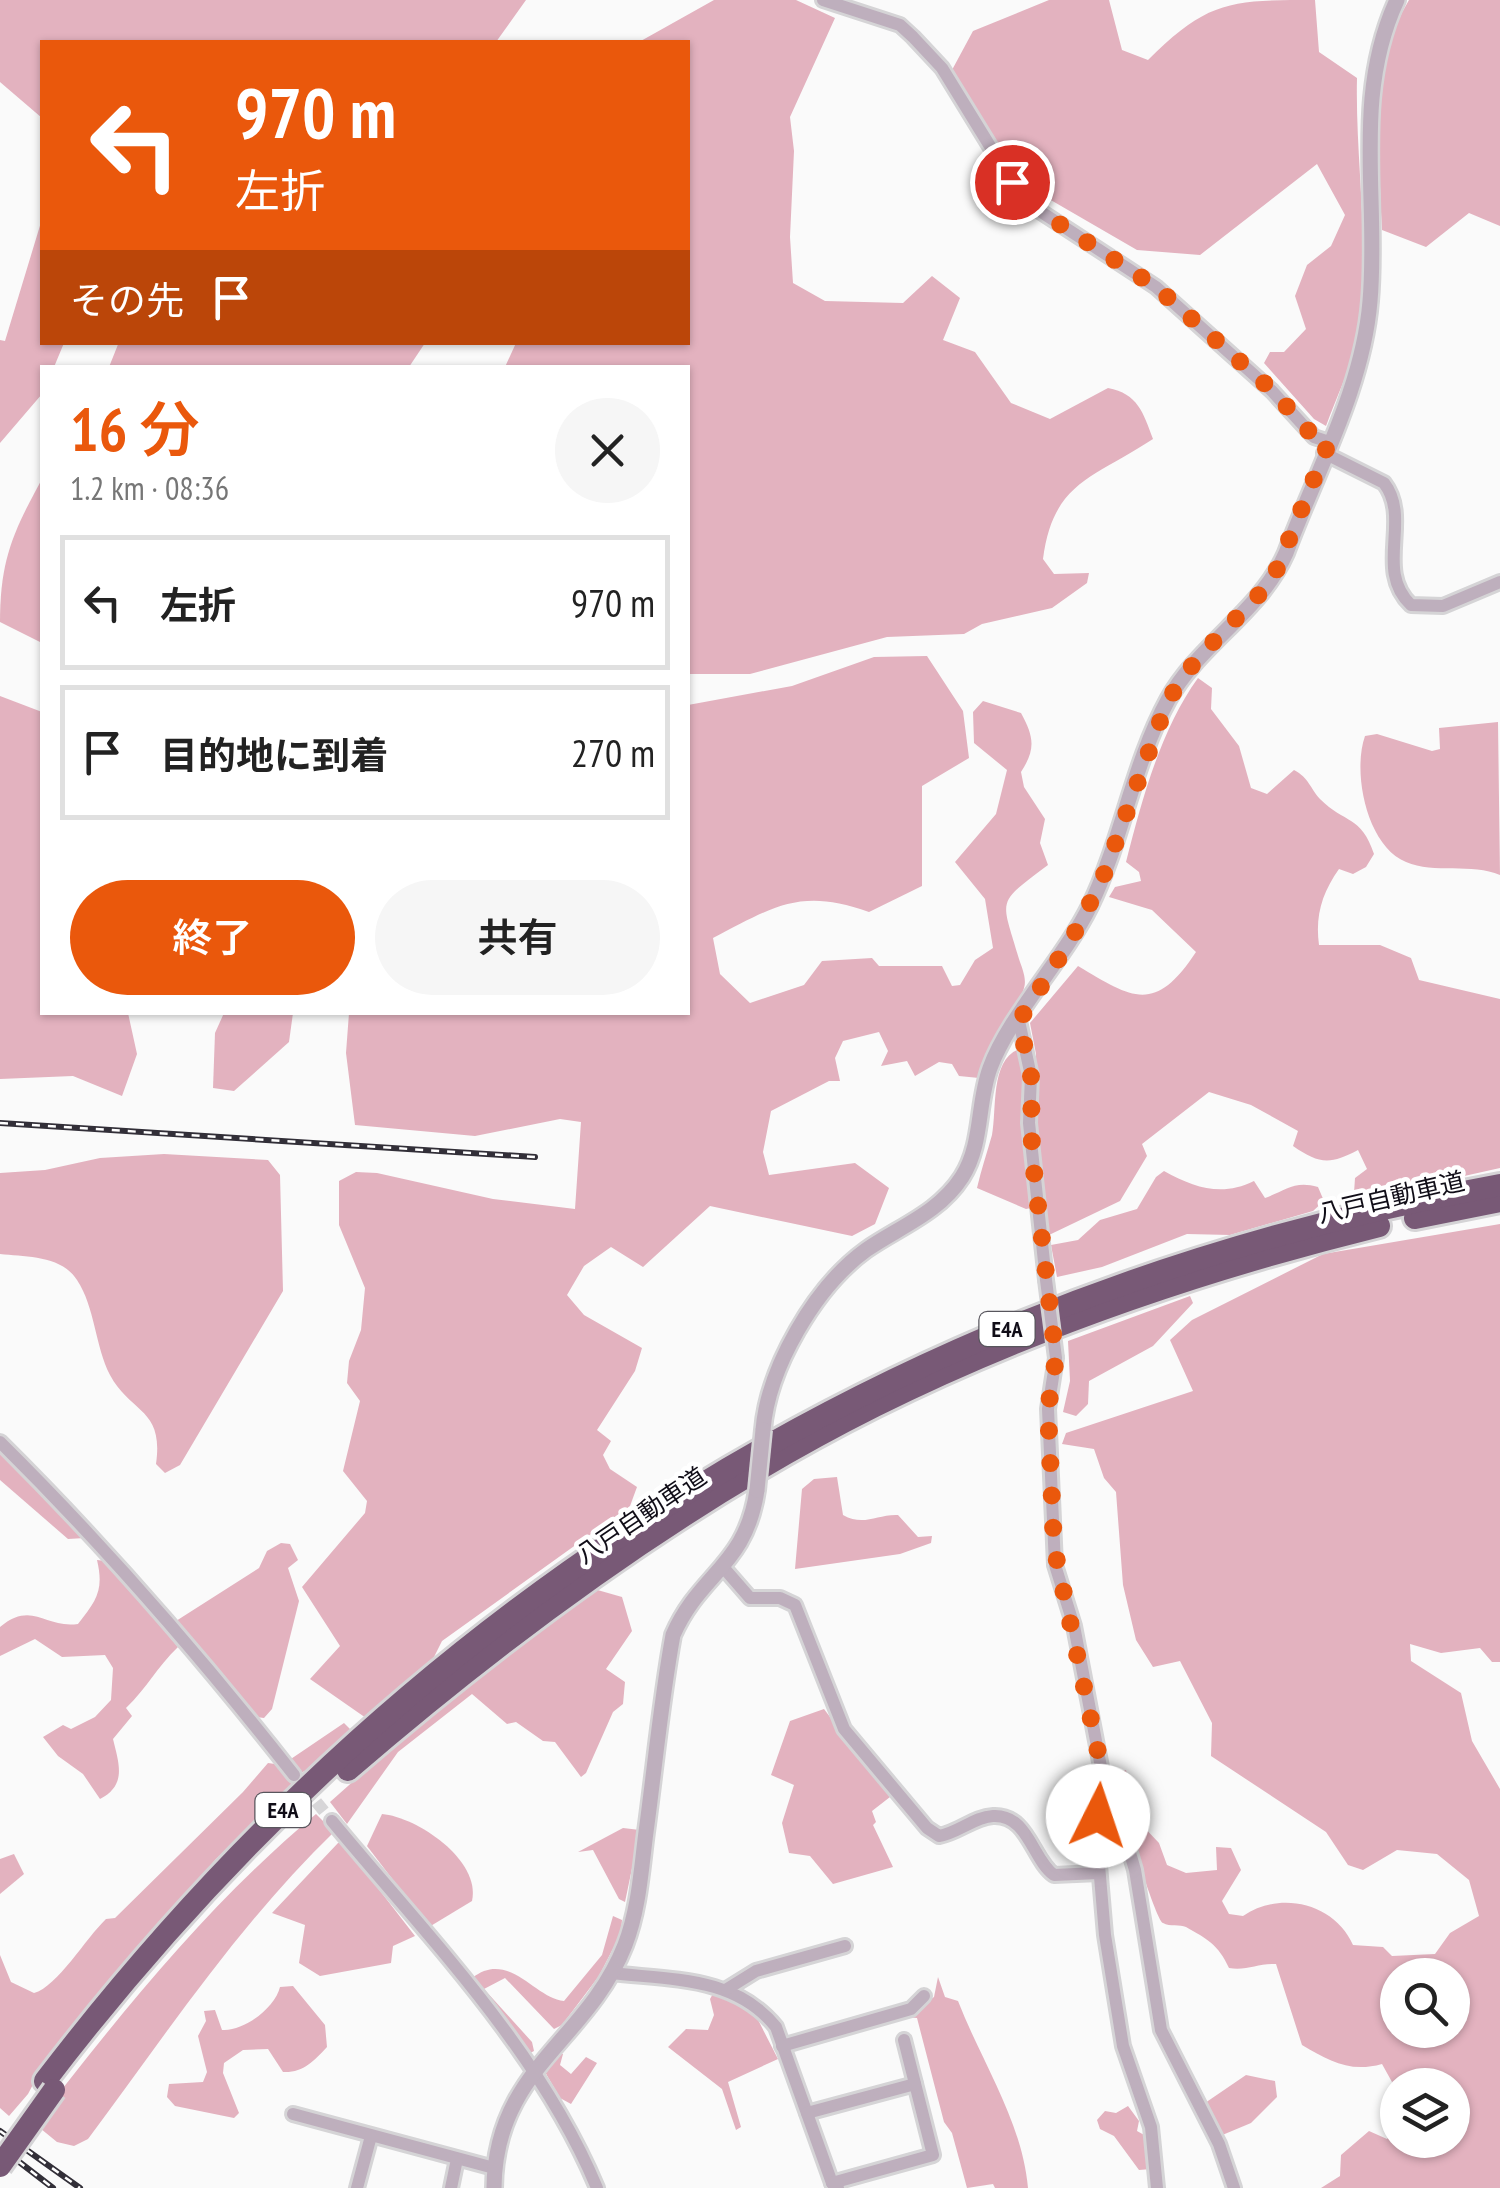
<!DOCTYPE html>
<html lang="ja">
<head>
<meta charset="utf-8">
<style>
	:root { --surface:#fff; --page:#f6f6f6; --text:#222; --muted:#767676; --line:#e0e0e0; --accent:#ea580c }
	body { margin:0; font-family:"PT Sans Narrow","Noto Sans JP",sans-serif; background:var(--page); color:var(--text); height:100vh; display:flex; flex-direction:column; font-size:38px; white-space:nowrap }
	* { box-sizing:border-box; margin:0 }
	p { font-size:32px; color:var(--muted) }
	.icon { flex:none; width:55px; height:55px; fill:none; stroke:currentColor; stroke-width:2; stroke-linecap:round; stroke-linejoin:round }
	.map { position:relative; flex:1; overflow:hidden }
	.sheet { position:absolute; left:40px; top:365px; width:650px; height:650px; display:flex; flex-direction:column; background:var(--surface); border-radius:0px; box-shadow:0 2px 8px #0004 }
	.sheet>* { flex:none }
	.hud { position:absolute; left:40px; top:40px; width:650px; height:305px; border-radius:0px; box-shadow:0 2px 8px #0004; background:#ea580c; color:#fff; overflow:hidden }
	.tools { position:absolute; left:1380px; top:1958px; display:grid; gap:20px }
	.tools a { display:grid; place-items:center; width:90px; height:90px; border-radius:50%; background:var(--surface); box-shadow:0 2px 8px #0004; font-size:50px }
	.pin { position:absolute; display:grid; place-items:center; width:85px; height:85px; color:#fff; margin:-42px; border:5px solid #fff; border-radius:50%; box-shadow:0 2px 10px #0007 }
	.me { position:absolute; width:110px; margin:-55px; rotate:4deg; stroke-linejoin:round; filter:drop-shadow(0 0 8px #0008) }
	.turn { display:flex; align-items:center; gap:35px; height:210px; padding:0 30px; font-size:45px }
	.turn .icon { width:130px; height:130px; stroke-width:2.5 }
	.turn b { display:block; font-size:70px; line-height:85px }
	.then { display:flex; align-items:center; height:95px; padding:0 30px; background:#0003; gap:20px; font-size:38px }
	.round { display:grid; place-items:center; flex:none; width:105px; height:105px; border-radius:52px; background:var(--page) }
	.head { display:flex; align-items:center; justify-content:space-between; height:170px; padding:0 30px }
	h1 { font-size:60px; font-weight:600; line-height:75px; color:var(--accent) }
	.primary-button { display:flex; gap:20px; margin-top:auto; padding:20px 30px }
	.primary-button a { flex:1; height:115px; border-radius:60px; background:var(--accent); color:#fff; font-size:40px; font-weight:600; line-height:115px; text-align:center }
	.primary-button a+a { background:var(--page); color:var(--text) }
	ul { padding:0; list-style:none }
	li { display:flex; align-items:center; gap:30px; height:135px; margin:0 20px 15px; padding:0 10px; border:5px solid var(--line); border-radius:0px }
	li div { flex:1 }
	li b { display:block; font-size:38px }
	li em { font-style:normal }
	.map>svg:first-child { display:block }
	.forest { fill:#e3b2bf; fill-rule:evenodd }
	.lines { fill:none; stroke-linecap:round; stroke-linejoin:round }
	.minor-tunnel { stroke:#d7d6d8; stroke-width:12; stroke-dasharray:12 6; stroke-linecap:butt }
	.minor-casing { stroke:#d5d4d6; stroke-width:18 }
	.tertiary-casing { stroke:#d5d4d6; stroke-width:20 }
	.motorway-casing { stroke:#d5d4d6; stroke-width:28 }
	.minor { stroke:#beafbd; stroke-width:12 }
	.tertiary { stroke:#beafbd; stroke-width:15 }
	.motorway { stroke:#785976; stroke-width:22 }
	.rail-casing { stroke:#322f38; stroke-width:6 }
	.rail { stroke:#fff; stroke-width:2.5; stroke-dasharray:8; stroke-linecap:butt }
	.minor-bridge-casing { stroke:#d5d4d6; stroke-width:18; stroke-linecap:butt }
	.tertiary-bridge-casing { stroke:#d5d4d6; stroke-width:20; stroke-linecap:butt }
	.motorway-bridge-casing { stroke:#d5d4d6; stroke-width:28; stroke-linecap:butt }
	.minor-bridge { stroke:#beafbd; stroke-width:12 }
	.tertiary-bridge { stroke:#beafbd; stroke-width:15 }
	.motorway-bridge { stroke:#785976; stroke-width:22 }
	.route { stroke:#ea580c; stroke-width:18; stroke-dasharray:0 32.4 }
	.labels { text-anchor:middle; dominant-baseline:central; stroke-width:9; stroke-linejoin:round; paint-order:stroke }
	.shield { fill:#fff; stroke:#58565d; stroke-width:2.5 }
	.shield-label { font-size:22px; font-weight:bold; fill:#100d17 }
	.street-label { font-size:25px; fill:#100d17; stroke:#fff }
</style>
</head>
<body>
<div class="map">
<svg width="1500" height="2188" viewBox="0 0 1500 2188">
	<rect width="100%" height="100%" fill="#fafafa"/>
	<g class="forest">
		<polygon points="0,0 526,0 496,42 42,42 42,118 0,82"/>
		<path d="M 714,0 L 796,0 L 835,18 L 790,117 L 794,151 L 790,237 L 793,283 L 825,301 L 903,303 L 932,276 L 960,298 L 943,340 L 975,352 L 1011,403 L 1050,419 L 1108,388 C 1138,394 1143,412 1153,439 C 1094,478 1053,481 1043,559 L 1054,574 L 1089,573 L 1087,583 L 1052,608 L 982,624 L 964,634 L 887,637 L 750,674 L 688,674 L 688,368 L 505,367 L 516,343 L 688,342 L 688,42 L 639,42 Z"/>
		<path d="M 1049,0 L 1109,0 L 1122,50 L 1148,60 C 1208,0 1231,0 1315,0 L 1319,52 L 1357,78 C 1355,165 1372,253 1357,339 C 1351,368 1336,398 1326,426 L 1314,419 L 1264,363 L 1270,352 L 1284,352 L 1306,329 L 1295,296 L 1307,265 L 1331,246 L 1345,215 L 1317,164 L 1200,255 L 1137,250 L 1030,188 L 990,135 L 952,70 L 973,31 Z"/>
		<path d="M 1409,0 L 1500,0 L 1500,226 L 1469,213 L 1426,247 L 1382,230 L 1381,212 C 1379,142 1371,62 1409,0 Z"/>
		<polygon points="42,219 42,342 64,343 54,367 42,368 42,394 0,443 0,340 5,341"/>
		<polygon points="119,342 425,342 425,343 409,367 109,367"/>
		<path d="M 42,479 L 42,643 L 0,622 C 0,560 13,532 42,479 Z"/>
		<path d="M 927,656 L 963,711 L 969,758 L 922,786 L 922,886 L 869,912 C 800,887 773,907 713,938 L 720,974 L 750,1003 L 804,985 L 822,961 L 872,958 L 879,966 L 942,966 L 952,986 L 960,985 L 975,960 L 993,948 L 985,899 L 955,862 L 996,814 L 1007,770 L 974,743 L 973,712 L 983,701 L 1021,713 C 1034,737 1036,749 1021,772 L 1024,787 L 1045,819 L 1040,843 L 1048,865 C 995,905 1001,897 1019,959 C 1022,968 1027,979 1024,988 C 1015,1021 990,1046 979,1078 L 959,1076 L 952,1064 L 939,1062 L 915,1076 L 907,1061 L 881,1066 L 888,1051 L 879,1032 L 843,1041 L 835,1058 L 840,1081 L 829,1081 L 771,1111 L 763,1152 L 769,1175 L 855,1163 L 889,1188 L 875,1224 L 852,1236 L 710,1206 L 643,1267 L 611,1247 L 584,1266 L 567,1295 L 584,1315 L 642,1348 L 635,1371 L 597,1430 L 611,1441 L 603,1455 L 610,1469 L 637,1487 L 630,1506 L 442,1641 L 433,1659 L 366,1718 L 310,1679 L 340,1646 L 302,1587 L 365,1513 L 367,1501 L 343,1471 L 360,1401 L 347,1383 L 349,1361 L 361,1330 L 365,1288 L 339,1225 L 339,1181 L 356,1172 L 377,1173 L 493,1199 L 575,1209 L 581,1122 L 560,1119 L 475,1136 L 355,1125 L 346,1053 L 349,1013 L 688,1012 L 688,705 L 792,686 L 874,657 Z"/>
		<path d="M 1198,678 L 1212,688 L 1211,709 L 1239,746 L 1251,788 L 1267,794 L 1294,770 C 1309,778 1310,788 1320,799 C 1345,824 1361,815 1374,854 L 1366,867 L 1353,874 L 1339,869 C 1322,893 1315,916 1319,945 L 1380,945 L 1411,958 L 1419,980 L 1500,999 L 1500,1168 L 1415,1187 L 1354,1193 L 1355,1178 L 1367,1169 L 1358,1150 C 1330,1165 1319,1164 1293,1146 L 1298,1131 L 1251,1105 L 1209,1092 L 1142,1144 L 1147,1156 L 1120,1201 L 1049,1235 L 1037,1136 L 1036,1054 L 1030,1023 L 1078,966 C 1133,999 1155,1014 1196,952 L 1152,910 L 1109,897 L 1115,887 L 1141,881 L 1139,872 L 1126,862 C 1142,799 1161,729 1198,678 Z"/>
		<polygon points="0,696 42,712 42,1012 128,1013 137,1054 122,1096 73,1076 0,1079"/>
		<path d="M 1498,722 L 1500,875 C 1472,863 1434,874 1406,862 C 1367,846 1352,773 1365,736 L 1377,734 L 1432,751 L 1440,749 L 1439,728 Z"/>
		<polygon points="224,1013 293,1013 289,1042 234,1091 213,1088 215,1033"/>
		<path d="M 1019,1049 L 1028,1074 L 1031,1208 L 1026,1209 L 977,1188 C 981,1170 987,1153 992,1135 C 997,1109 990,1060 1019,1049 Z"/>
		<path d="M 164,1154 L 268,1160 L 280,1175 L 283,1291 L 180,1465 L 165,1473 L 156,1464 C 164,1408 131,1414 110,1375 C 95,1346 95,1307 77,1280 C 61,1255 26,1257 0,1254 L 0,1173 L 45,1170 L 100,1158 Z"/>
		<path d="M 1164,1171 C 1195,1188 1222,1197 1254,1181 L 1265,1198 C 1285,1191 1294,1180 1318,1187 L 1324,1201 L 1313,1211 L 1230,1235 L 1187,1234 L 1102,1267 L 1057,1277 L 1051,1245 L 1078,1240 L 1100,1220 L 1137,1209 L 1156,1177 Z"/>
		<path d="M 1500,1224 L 1500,1662 L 1492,1662 L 1480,1648 L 1441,1653 L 1410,1644 L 1411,1661 L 1461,1693 L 1472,1741 L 1500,1789 L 1500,2188 L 1321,2188 L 1340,2176 L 1341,2155 L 1369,2131 L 1387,2139 L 1397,2126 L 1398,2140 L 1452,2140 L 1452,2085 L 1398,2085 L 1397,2091 L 1382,2064 C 1350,2073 1329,2061 1302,2045 L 1276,1964 C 1258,1963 1247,1971 1229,1968 C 1218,1944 1207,1939 1186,1927 C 1180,1924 1170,1927 1163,1923 C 1155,1920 1116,1790 1115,1774 L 1126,1770 L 1139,1822 L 1159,1843 L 1167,1865 L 1186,1873 L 1217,1870 L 1216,1847 L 1231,1848 L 1241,1870 L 1222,1901 L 1229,1914 L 1243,1916 C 1281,1890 1335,1904 1353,1945 L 1383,1947 L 1392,1956 L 1435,1954 L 1450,1933 L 1479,1916 L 1469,1880 L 1437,1854 L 1397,1850 L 1363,1870 L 1348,1865 L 1326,1832 L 1211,1756 L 1212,1723 L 1180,1661 L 1153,1667 L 1136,1640 L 1123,1585 L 1116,1492 L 1104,1478 L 1094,1449 L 1062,1444 L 1066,1433 L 1193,1391 L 1170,1340 L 1192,1320 L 1323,1254 ZM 1398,1975 L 1452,1975 L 1452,2030 L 1398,2030 Z"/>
		<polygon points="1190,1296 1193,1303 1153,1346 1089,1381 1088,1404 1076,1416 1063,1412 1070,1381 1068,1341"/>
		<polygon points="0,1451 77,1526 85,1538 68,1539 0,1480"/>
		<path d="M 837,1477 L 843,1515 C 864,1527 877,1514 898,1515 L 918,1537 L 932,1536 L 931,1543 L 900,1554 L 795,1569 L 802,1489 L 814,1479 Z"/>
		<polygon points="281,1543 290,1544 298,1560 288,1568 299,1601 272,1709 264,1718 256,1717 176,1621 259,1568 267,1551"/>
		<path d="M 97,1560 L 106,1561 L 178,1647 C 157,1667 147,1688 126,1708 L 132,1716 L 113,1739 C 119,1764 127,1785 100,1799 L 83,1774 L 58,1756 L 43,1737 L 63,1725 L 71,1729 L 95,1717 L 111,1700 L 113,1668 L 105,1655 L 62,1657 L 35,1639 L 0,1656 L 0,1627 C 33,1600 45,1629 78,1624 C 97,1600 104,1590 97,1560 Z"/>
		<polygon points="594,1589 622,1597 632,1631 606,1669 625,1682 623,1704 613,1712 586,1773 581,1777 555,1742 543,1741 516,1722 507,1724 472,1694 398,1752 347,1824 330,1802 447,1698"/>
		<polygon points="824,1709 890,1797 872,1811 876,1822 873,1825 893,1867 833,1884 810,1856 789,1853 782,1823 794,1785 771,1775 790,1721"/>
		<path d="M 344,1723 L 352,1731 L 312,1767 L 290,1779 L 292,1788 L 216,1859 L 48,2056 L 28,2094 L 9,2116 L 0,2108 L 0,1955 L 11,1982 L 34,1993 C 57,1987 86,1938 106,1919 L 115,1918 L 243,1792 L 268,1763 L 282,1765 Z"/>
		<path d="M 316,1814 L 334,1832 C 238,1925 167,2033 88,2139 L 74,2146 L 57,2142 L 35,2124 C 121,2013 208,1904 316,1814 Z"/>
		<path d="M 382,1814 C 417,1817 481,1860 472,1901 L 429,1927 L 367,1846 Z"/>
		<polygon points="623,1828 640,1830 625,1902 619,1899 593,1850 578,1852"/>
		<polygon points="338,1843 343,1843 415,1936 393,1946 391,1963 320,1976 299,1963 305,1925 272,1913"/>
		<polygon points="14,1854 24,1874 0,1894 0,1859"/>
		<path d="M 613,1916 L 622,1920 L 621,1933 L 599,1976 L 562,2025 L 554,2029 L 505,1978 L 484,1989 L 532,2042 L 534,2051 L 528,2054 L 472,1978 C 509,1949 535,1999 564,2001 L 602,1955 Z"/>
		<path d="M 938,1977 L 945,1997 L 958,2001 C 982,2063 1022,2121 1028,2188 L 995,2188 L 993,2184 L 967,2188 L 952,2133 L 944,2122 L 917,2018 L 905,2017 L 934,1997 Z"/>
		<path d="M 293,1986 L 325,2025 L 327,2047 C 314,2061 303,2073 283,2072 L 268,2049 L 243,2050 L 224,2063 L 223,2073 L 239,2113 L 234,2118 L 175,2106 L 167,2097 L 169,2084 L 203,2082 L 207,2072 L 198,2036 L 206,2021 L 204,2011 L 215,2010 L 222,2030 C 243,2032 275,2008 280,1987 Z"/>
		<polygon points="715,1990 755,2014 778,2059 728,2082 741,2127 736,2130 722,2089 668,2047 686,2029 708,2030 714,2015 710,1999"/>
		<polygon points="558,2054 563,2054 560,2065 571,2074 586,2057 597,2063 571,2104 560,2098 545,2072"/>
		<polygon points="1246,2075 1275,2081 1277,2097 1251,2123 1220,2136 1205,2103"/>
		<polygon points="1128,2106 1139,2121 1137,2131 1146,2136 1151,2169 1139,2170 1114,2136 1100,2129 1097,2120 1105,2111 1116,2113"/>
	</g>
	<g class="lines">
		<polyline class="minor-tunnel" points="305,1788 332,1821"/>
		<defs>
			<g id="minor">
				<polyline points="823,0 900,25 913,37 942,68 1012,182 1035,208 1156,287 1272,391 1314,437 1329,442"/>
				<path d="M 1324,453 L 1384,483 C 1412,519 1374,570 1411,605 L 1443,606 L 1500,582"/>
				<polyline points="1019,1021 1031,1076 1029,1123 1046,1280"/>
				<polyline points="1056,1358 1048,1409 1055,1565 1074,1626 1101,1767 1096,1830 1105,1935 1123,2046 1151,2127 1157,2188"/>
				<path d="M 0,1442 C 106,1547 202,1658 294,1775"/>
				<path d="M 723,1567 L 750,1598 L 780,1598 L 795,1605 L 844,1729 L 927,1828 L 939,1836 C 958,1833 974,1817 993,1816 C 1028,1814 1032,1859 1054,1875 L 1098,1873"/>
				<polyline points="1102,1781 1115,1802 1135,1870 1161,2030 1219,2144 1234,2188"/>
				<path d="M 332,1821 C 427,1936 539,2049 597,2188"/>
				<path d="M 611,1973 C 671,1980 735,1976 776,2027 L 832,2183 L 838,2188"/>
				<polyline points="727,1989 756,1971 845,1946"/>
				<polyline points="782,2046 911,2009 924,1996"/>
				<polyline points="807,2113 915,2084"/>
				<polyline points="293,2114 494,2168"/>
				<polyline points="832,2183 933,2155 904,2040"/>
				<polyline points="357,2188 371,2136"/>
				<polyline points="451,2188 457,2159"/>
			</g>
			<g id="tertiary">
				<path d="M 763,1430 C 768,1368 815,1287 866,1250 C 899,1227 939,1213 962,1177 C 983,1144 977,1103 990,1068 C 1009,1016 1064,959 1090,906 C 1122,840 1133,764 1168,700 C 1199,644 1260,612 1286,553 C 1316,472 1363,388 1370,301 C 1379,199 1352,97 1397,0"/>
				<path d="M 494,2188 C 495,2069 587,2042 625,1945 C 639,1909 641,1870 646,1832 C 655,1766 661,1700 673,1635 C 700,1573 746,1566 757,1490"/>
			</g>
			<g id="motorway">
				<polyline points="1415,1218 1500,1201"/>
				<path d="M 348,1770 C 509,1631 685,1501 875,1406 C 1036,1326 1205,1269 1379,1226"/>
				<path d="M 45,2081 C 411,1602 905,1292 1500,1185"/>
			</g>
		</defs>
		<use href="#minor" class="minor-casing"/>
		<use href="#tertiary" class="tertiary-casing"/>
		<use href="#motorway" class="motorway-casing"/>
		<use href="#minor" class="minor"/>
		<use href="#tertiary" class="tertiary"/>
		<use href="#motorway" class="motorway"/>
		<defs>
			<g id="rail">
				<polyline points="0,1123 535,1157"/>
				<polyline points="0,2131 80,2188"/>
				<polyline points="18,2161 53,2188"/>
			</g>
		</defs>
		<use href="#rail" class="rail-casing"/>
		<use href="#rail" class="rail"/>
		<defs>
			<polyline id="minor-bridge" points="1046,1280 1056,1358"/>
			<polyline id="tertiary-bridge" points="757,1490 763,1430"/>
			<polyline id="motorway-bridge" points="0,2166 54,2090"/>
		</defs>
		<use href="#minor-bridge" class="minor-bridge-casing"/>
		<use href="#tertiary-bridge" class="tertiary-bridge-casing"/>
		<use href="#motorway-bridge" class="motorway-bridge-casing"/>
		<use href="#minor-bridge" class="minor-bridge"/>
		<use href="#tertiary-bridge" class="tertiary-bridge"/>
		<use href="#motorway-bridge" class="motorway-bridge"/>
	</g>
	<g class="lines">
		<polyline class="route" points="1012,182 1035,208 1156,287 1272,390 1314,437 1329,442 1272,581 1196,660 1168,700 1102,880 1072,938 1019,1021 1031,1076 1032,1154 1056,1358 1048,1409 1054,1547 1101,1766 1098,1816"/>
	</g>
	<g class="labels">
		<g class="shield">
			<rect x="979.5" y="1312" width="55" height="34" rx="8"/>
			<rect x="255.5" y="1793" width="55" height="34" rx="8"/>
		</g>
		<g class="shield-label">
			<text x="1007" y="1329">E4A</text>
			<text x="283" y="1810">E4A</text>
		</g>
		<g class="street-label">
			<text transform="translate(1391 1197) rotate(-13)">八戸自動車道</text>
			<text transform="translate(641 1515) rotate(-34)">八戸自動車道</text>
		</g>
	</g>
</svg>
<div class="tools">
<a><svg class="icon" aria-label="search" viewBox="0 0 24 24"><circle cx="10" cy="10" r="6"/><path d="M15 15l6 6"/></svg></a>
<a><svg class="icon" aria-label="layers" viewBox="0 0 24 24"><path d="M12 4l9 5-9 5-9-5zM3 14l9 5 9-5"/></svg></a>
</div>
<div class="pin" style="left:1012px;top:182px;background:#d93025"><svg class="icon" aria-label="arrive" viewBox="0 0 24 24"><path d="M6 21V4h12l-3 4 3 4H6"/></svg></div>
<svg class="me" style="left:1098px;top:1816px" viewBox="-20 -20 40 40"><circle r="19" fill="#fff"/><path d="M0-13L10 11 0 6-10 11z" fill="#ea580c"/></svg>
<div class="hud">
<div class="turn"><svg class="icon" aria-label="left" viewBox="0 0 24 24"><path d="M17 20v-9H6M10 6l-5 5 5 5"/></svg><div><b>970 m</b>左折</div></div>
<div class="then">その先<svg class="icon" aria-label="arrive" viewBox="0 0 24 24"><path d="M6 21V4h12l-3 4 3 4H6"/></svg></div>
</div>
<section class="sheet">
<div class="head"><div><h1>16 分</h1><p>1.2 km · 08:36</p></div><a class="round"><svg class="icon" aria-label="close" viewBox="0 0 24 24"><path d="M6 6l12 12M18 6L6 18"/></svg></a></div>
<ul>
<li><svg class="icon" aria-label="left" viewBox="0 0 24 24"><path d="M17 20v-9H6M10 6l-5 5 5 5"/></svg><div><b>左折</b></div><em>970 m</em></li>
<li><svg class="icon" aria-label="arrive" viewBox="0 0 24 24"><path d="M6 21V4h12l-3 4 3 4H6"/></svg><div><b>目的地に到着</b></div><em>270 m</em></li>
</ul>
<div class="primary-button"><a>終了</a><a>共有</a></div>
</section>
</div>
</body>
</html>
